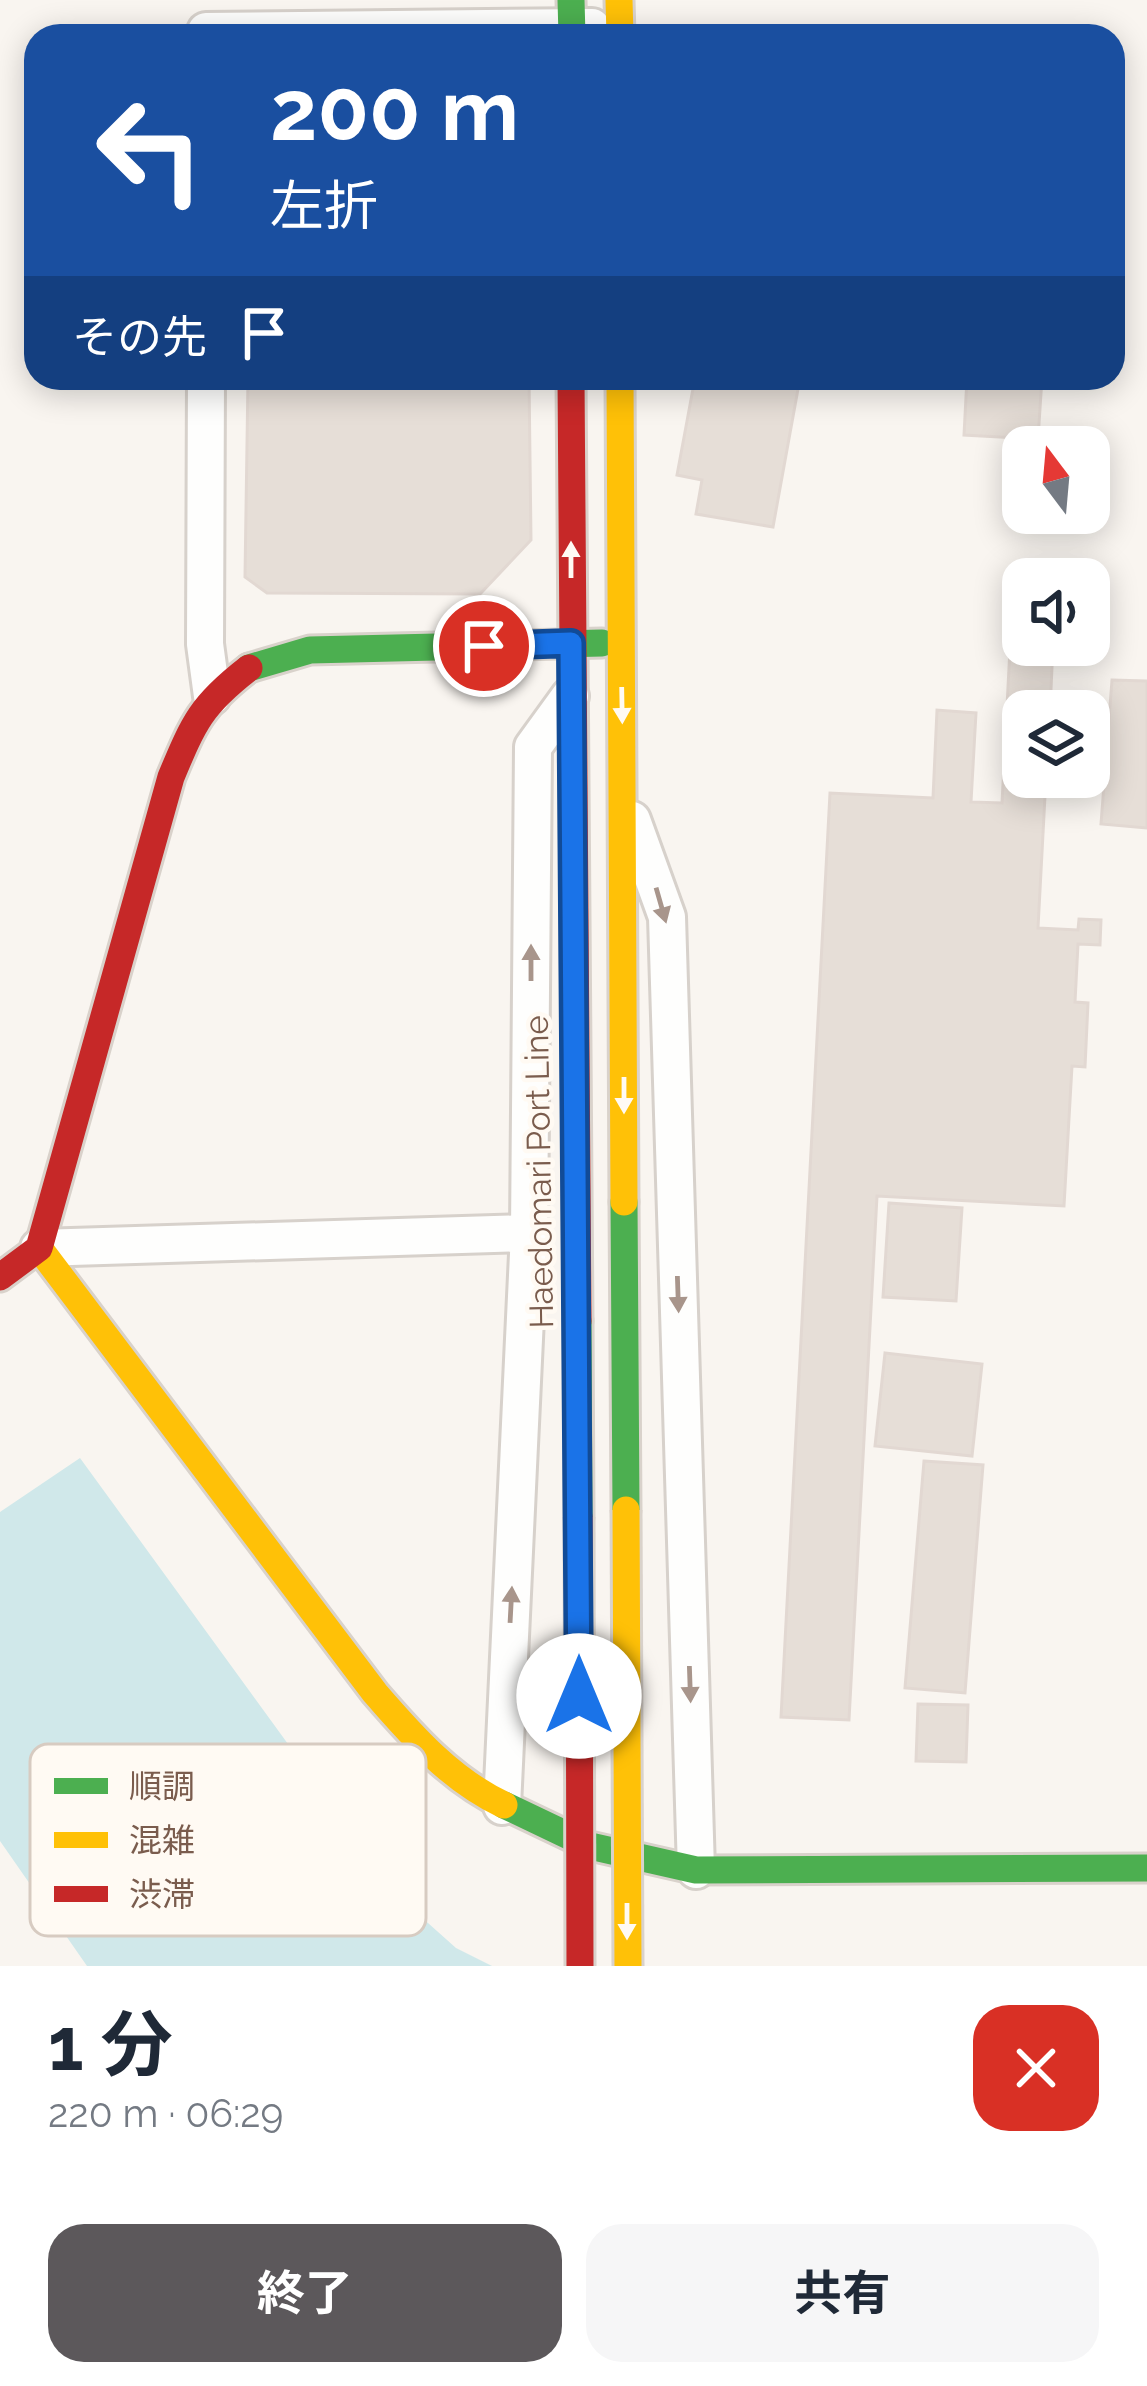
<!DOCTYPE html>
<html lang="ja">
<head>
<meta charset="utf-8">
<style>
	:root { --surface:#fff; --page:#f6f6f7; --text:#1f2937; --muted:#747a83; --accent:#5c585b }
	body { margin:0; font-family:Raleway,"Noto Sans JP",sans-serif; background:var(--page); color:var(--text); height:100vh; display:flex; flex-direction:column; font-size:45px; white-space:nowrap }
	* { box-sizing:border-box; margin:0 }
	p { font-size:39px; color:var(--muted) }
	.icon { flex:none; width:66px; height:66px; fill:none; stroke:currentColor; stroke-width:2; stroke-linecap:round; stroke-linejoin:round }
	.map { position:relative; height:1966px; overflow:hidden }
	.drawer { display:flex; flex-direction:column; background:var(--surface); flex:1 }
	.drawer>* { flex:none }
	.top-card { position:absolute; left:24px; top:24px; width:1101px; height:366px; border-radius:36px; box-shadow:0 6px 30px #0003; background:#1a4fa0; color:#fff; overflow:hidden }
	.needle { width:78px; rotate:344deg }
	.buttons { position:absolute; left:1002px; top:426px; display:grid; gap:24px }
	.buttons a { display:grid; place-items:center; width:108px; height:108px; border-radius:24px; background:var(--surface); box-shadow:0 6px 30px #0003; font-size:60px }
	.pin { position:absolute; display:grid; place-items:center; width:102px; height:102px; color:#fff; margin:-51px; border:6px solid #fff; border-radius:50%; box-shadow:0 3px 12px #0007 }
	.me { position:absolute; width:132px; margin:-66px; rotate:0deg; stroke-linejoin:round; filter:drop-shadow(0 0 9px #0008) }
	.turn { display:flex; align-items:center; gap:42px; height:252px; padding:0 48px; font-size:54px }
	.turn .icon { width:156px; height:156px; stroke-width:2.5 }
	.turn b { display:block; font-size:84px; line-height:102px }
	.then { display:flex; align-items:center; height:114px; padding:0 48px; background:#0003; gap:24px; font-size:45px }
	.round { display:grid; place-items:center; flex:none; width:126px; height:126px; border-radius:36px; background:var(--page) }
	.headline { display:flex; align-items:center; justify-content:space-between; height:204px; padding:0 48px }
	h1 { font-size:72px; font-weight:700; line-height:90px }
	.action { display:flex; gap:24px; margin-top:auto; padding:24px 48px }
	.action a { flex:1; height:138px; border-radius:36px; background:var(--accent); color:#fff; font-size:48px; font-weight:700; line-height:138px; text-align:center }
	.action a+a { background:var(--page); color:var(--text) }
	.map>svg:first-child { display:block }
	.water { fill:#d0e8ea }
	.building { fill:#e6ded7; stroke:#e2d8d2; stroke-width:3 }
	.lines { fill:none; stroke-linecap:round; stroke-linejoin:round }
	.street-casing { stroke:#d7d1cb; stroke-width:42 }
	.fast-casing { stroke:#d9d2cb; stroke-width:33 }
	.slow-casing { stroke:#d9d2cb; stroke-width:33 }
	.jam-casing { stroke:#d9d2cb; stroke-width:33 }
	.street { stroke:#fefefd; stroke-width:36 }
	.fast { stroke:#4caf50; stroke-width:27 }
	.slow { stroke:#ffc107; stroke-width:27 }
	.jam { stroke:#c62828; stroke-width:27 }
	.slow-bridge-casing { stroke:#d9d2cb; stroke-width:33; stroke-linecap:butt }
	.jam-bridge-casing { stroke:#d9d2cb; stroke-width:33; stroke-linecap:butt }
	.slow-bridge { stroke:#ffc107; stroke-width:27 }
	.jam-bridge { stroke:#c62828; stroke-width:27 }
	.oneway { fill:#fffaf3 }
	.oneway2 { fill:#a8958b }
	.route-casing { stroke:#114b97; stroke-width:30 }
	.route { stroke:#1a73e8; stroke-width:21 }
	.labels { text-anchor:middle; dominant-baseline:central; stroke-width:9; stroke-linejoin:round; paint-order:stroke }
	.street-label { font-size:33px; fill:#7a5c4d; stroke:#fffaf3 }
	.key { fill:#fffaf3; stroke:#d7cbc1; stroke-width:3 }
	.key-label { font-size:33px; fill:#7a5c4d }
</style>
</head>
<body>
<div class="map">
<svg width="1147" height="1966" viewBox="0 0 1147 1966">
	<rect width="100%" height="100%" fill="#f9f5f0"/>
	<polygon class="water" points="80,1458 400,1898 456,1948 492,1966 87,1966 0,1841 0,1512"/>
	<g class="building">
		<polygon points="248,378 529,378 531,540 480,594 267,593 245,577"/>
		<polygon points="695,378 800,378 773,527 696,514 702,480 677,475"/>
		<polygon points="967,378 1042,378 1038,439 964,435"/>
		<polygon points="1023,588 1023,645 1053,645 1050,711 1023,711 1023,777 1046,777 1038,928 1078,930 1079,919 1101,920 1100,945 1078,944 1075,1002 1088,1003 1085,1067 1072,1066 1064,1206 877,1196 849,1720 781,1717 830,793 933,798 937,710 976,713 971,802 1002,803 1012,610 1021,610"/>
		<polygon points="1112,680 1147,681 1147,828 1101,824"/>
		<polygon points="889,1203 962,1208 956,1301 883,1297"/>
		<polygon points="885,1353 982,1364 972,1456 875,1446"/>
		<polygon points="924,1461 983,1465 965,1693 905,1688"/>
		<polygon points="918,1704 968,1705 966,1762 916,1761"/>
	</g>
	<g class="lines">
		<defs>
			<g id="street">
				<polyline points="206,31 592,27"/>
				<polyline points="206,378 205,644 212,696"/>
				<polyline points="632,820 667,917 696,1870"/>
				<polyline points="39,1248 529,1233"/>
				<polyline points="502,1806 529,1233 533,747 570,696"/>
			</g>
			<g id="fast">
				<polyline points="571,0 572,36"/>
				<polyline points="249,668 310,650 602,643"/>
				<polyline points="624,1202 626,1510"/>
				<polyline points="578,1321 579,1517"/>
				<polyline points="504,1805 590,1846 696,1870 1147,1868"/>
			</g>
			<g id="slow">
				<polyline points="619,0 620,36"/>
				<polyline points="620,378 624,1202"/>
				<path d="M 39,1248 L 375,1693 C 413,1737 451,1780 504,1805"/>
			</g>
			<g id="jam">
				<polyline points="571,378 578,1321"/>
				<path d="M 0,1277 L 39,1248 L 171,777 C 194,722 201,705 249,668"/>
			</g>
		</defs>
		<use href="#street" class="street-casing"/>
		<use href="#fast" class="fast-casing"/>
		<use href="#slow" class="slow-casing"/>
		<use href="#jam" class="jam-casing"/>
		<use href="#street" class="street"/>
		<use href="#fast" class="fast"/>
		<use href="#slow" class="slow"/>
		<use href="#jam" class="jam"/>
		<defs>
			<polyline id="slow-bridge" points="626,1510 628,1966"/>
			<polyline id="jam-bridge" points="579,1517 580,1966"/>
		</defs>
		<use href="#slow-bridge" class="slow-bridge-casing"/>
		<use href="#jam-bridge" class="jam-bridge-casing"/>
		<use href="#slow-bridge" class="slow-bridge"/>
		<use href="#jam-bridge" class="jam-bridge"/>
	</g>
	<defs><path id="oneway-solid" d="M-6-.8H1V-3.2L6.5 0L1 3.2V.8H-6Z" transform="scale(3)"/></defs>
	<g class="oneway">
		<use href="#oneway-solid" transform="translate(571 560) rotate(-90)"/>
		<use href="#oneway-solid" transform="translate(622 705) rotate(89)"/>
		<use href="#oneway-solid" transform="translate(624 1095) rotate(90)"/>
		<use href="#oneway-solid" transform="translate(627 1921) rotate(90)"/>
	</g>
	<g class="oneway2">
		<use href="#oneway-solid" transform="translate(661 905) rotate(74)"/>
		<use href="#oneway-solid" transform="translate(531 963) rotate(-90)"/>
		<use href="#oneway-solid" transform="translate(678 1294) rotate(88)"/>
		<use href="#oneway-solid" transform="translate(511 1605) rotate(-87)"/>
		<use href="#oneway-solid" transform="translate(690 1684) rotate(88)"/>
	</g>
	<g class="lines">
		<defs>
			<polyline id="route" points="484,646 571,643 579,1696"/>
		</defs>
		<use href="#route" class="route-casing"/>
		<use href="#route" class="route"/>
	</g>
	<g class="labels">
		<g class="street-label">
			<text transform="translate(539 1172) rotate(-91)">Haedomari Port Line</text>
		</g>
	</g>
	<rect x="30" y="1744" width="396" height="192" rx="18" class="key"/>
	<rect x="54" y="1778" width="54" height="16" fill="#4caf50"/>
	<rect x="54" y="1832" width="54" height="16" fill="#ffc107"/>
	<rect x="54" y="1886" width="54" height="16" fill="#c62828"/>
	<g class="key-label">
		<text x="129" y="1798">順調</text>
		<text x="129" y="1852">混雑</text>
		<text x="129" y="1906">渋滞</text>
	</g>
</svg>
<div class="buttons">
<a><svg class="needle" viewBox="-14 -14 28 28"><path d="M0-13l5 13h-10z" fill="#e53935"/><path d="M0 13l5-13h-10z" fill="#747a83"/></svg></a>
<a><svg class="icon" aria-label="sound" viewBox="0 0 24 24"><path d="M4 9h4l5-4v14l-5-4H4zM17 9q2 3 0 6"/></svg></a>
<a><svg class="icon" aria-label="layers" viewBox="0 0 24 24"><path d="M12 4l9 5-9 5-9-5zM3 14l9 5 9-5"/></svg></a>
</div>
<div class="pin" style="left:484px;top:646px;background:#d93025"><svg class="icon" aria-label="arrive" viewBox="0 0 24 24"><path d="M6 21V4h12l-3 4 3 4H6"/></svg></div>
<svg class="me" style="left:579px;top:1696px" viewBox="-20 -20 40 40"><circle r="19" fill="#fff"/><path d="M0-13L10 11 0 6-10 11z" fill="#1a73e8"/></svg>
<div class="top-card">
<div class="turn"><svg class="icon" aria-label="left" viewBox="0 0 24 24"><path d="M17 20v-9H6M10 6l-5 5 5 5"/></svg><div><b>200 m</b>左折</div></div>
<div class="then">その先<svg class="icon" aria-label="arrive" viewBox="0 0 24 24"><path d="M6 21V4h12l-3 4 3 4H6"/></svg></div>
</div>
</div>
<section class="drawer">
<div class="headline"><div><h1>1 分</h1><p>220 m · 06:29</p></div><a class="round" style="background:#d93025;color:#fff"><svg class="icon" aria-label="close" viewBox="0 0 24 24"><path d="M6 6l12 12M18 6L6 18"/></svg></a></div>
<div class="action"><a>終了</a><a>共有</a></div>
</section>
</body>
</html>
